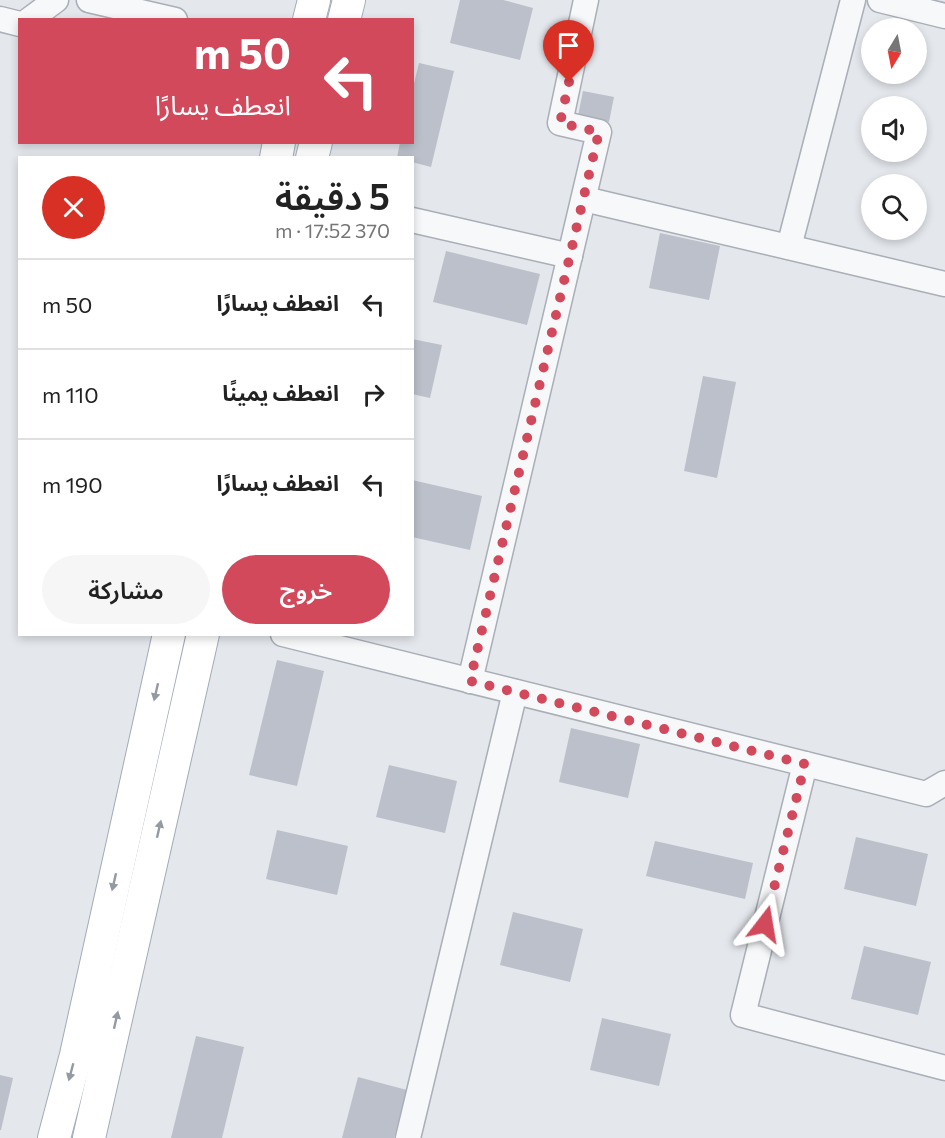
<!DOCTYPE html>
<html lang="ar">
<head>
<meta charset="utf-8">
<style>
	:root { --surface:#fff; --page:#f6f6f6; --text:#222; --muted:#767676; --line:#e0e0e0; --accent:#d1495b }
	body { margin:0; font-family:Commissioner,"Noto Sans Arabic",sans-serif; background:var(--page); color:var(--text); direction:rtl; height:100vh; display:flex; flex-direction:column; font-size:22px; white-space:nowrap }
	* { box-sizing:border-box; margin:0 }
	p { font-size:20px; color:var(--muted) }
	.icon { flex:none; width:33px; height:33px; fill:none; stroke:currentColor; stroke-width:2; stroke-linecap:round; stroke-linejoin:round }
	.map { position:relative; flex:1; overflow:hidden; direction:ltr }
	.side { position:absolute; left:18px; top:156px; width:396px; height:480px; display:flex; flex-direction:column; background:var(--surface); border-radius:0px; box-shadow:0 3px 9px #0003; direction:rtl }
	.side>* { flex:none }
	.top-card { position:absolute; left:18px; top:18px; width:396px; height:126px; border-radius:0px; box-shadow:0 3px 9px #0003; direction:rtl; background:#d1495b; color:#fff; overflow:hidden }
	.needle { width:39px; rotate:190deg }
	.fabs { position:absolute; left:861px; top:18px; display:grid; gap:12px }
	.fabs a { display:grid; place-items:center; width:66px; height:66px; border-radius:50%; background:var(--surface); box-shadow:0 3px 9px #0003; font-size:30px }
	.pin { position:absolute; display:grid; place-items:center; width:51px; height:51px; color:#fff; margin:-62px -26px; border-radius:50% 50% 50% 0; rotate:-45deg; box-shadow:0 0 6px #0007 }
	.pin .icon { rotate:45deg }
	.me { position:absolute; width:66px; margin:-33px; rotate:14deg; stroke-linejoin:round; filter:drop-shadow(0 0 4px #0008) }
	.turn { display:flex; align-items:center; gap:21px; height:126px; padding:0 24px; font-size:27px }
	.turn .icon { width:78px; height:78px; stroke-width:2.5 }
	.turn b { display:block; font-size:42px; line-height:51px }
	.round { display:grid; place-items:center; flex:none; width:63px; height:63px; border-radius:32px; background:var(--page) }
	.headline { display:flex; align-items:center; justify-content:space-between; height:102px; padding:0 24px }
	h1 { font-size:36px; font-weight:600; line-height:45px }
	.button { display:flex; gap:12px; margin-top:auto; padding:12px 24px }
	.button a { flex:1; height:69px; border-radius:36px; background:var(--accent); color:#fff; font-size:24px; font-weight:600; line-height:69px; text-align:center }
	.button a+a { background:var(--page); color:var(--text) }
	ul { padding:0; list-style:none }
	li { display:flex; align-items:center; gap:18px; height:90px; padding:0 24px; border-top:2px solid var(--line) }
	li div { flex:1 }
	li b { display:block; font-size:22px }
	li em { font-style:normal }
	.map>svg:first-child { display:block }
	.building { fill:#bbc0ca }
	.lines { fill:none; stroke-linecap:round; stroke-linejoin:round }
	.minor-casing { stroke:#a9aeb7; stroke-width:27 }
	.major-casing { stroke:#a3abb8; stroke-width:34 }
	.minor { stroke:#f7f8fa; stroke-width:24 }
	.major { stroke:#fff; stroke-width:32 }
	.oneway { fill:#959aa2 }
	.route { stroke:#d1495b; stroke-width:10; stroke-dasharray:0 18 }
</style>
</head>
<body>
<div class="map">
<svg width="945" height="1138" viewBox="0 0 945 1138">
	<rect width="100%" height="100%" fill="#e4e7ec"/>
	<g class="building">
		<polygon points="460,0 503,0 533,8 520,60 450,43"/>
		<polygon points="419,63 454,71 431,167 412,162 412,158 397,158 400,142 412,142 412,92"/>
		<polygon points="583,91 614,97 609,122 578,116"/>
		<polygon points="660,233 720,246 709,300 649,288"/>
		<polygon points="446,251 540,274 527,325 433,302"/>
		<polygon points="412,339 442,345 430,398 412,394"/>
		<polygon points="703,376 736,382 717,478 684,471"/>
		<polygon points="412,480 482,496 470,550 412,537"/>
		<polygon points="277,660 324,671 297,786 249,775"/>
		<polygon points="571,728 640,744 628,798 559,782"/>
		<polygon points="389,765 457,781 445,833 376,817"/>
		<polygon points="277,830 348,846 337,895 266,879"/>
		<polygon points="856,837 928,854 916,906 844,889"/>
		<polygon points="655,841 753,863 745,899 646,876"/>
		<polygon points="513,912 583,929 570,982 500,965"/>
		<polygon points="864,946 931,962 918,1015 851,999"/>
		<polygon points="602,1018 671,1034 659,1086 590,1070"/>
		<polygon points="196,1036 244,1047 222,1138 171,1138"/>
		<polygon points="0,1075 13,1078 1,1130 0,1130"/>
		<polygon points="358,1077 407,1090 394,1138 342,1138"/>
	</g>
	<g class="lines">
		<defs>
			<g id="minor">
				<polyline points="89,0 175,20"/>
				<polyline points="880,0 945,16"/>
				<polyline points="0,19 20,24"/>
				<polyline points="29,20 56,0"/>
				<polyline points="584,199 945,284"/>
				<polyline points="412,220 570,256"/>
				<polyline points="789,247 853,0"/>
				<polyline points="283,634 926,794 945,783"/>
				<polyline points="470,681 599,132 560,123 586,0"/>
				<polyline points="805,764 743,1015 945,1068"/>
				<polyline points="408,1138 515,692"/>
			</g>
			<g id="major">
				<polyline points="309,20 314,0"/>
				<polyline points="344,20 349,0"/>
				<polyline points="276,158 279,142"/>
				<polyline points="312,158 316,142"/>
				<polyline points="54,1138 76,1055 169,634"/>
				<polyline points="89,1138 203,634"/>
			</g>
		</defs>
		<use href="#minor" class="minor-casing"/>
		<use href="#major" class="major-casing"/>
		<use href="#minor" class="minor"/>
		<use href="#major" class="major"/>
	</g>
	<defs><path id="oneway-solid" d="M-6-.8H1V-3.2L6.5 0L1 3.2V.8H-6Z" transform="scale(1.5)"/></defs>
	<g class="oneway">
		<use href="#oneway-solid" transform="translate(156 692) rotate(103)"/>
		<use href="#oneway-solid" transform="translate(159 829) rotate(-77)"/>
		<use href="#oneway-solid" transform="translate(114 882) rotate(103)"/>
		<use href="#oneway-solid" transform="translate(116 1020) rotate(-77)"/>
		<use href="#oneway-solid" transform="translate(71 1072) rotate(105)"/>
	</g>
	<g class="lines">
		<polyline class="route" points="569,82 560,123 599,132 470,681 805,764 765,924"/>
	</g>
</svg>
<div class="fabs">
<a><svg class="needle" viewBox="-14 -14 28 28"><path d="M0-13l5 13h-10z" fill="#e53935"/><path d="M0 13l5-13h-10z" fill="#767676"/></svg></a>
<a><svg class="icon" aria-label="sound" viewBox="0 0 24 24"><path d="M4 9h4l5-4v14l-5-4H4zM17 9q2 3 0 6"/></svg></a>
<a><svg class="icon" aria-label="search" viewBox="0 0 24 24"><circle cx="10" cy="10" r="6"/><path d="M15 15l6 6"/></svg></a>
</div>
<div class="pin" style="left:569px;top:82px;background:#d93025"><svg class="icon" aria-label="arrive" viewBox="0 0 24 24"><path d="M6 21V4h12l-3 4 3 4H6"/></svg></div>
<svg class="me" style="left:765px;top:924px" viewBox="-20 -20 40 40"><path d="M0-17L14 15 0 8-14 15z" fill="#d1495b" stroke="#fff" stroke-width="4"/></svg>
<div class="top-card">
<div class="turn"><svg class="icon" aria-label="left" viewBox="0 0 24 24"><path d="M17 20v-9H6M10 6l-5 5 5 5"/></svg><div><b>50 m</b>انعطف يسارًا</div></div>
</div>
<section class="side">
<div class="headline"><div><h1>5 دقيقة</h1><p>370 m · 17:52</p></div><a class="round" style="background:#d93025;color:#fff"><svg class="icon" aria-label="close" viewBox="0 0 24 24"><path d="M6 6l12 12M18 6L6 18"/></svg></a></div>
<ul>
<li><svg class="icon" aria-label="left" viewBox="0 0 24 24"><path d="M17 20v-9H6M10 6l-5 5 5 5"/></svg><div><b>انعطف يسارًا</b></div><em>50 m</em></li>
<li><svg class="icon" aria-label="right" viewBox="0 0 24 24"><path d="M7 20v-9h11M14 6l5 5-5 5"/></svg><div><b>انعطف يمينًا</b></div><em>110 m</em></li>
<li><svg class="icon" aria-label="left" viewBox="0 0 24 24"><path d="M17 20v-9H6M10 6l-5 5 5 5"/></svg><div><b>انعطف يسارًا</b></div><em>190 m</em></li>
</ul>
<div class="button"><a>خروج</a><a>مشاركة</a></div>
</section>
</div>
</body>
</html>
